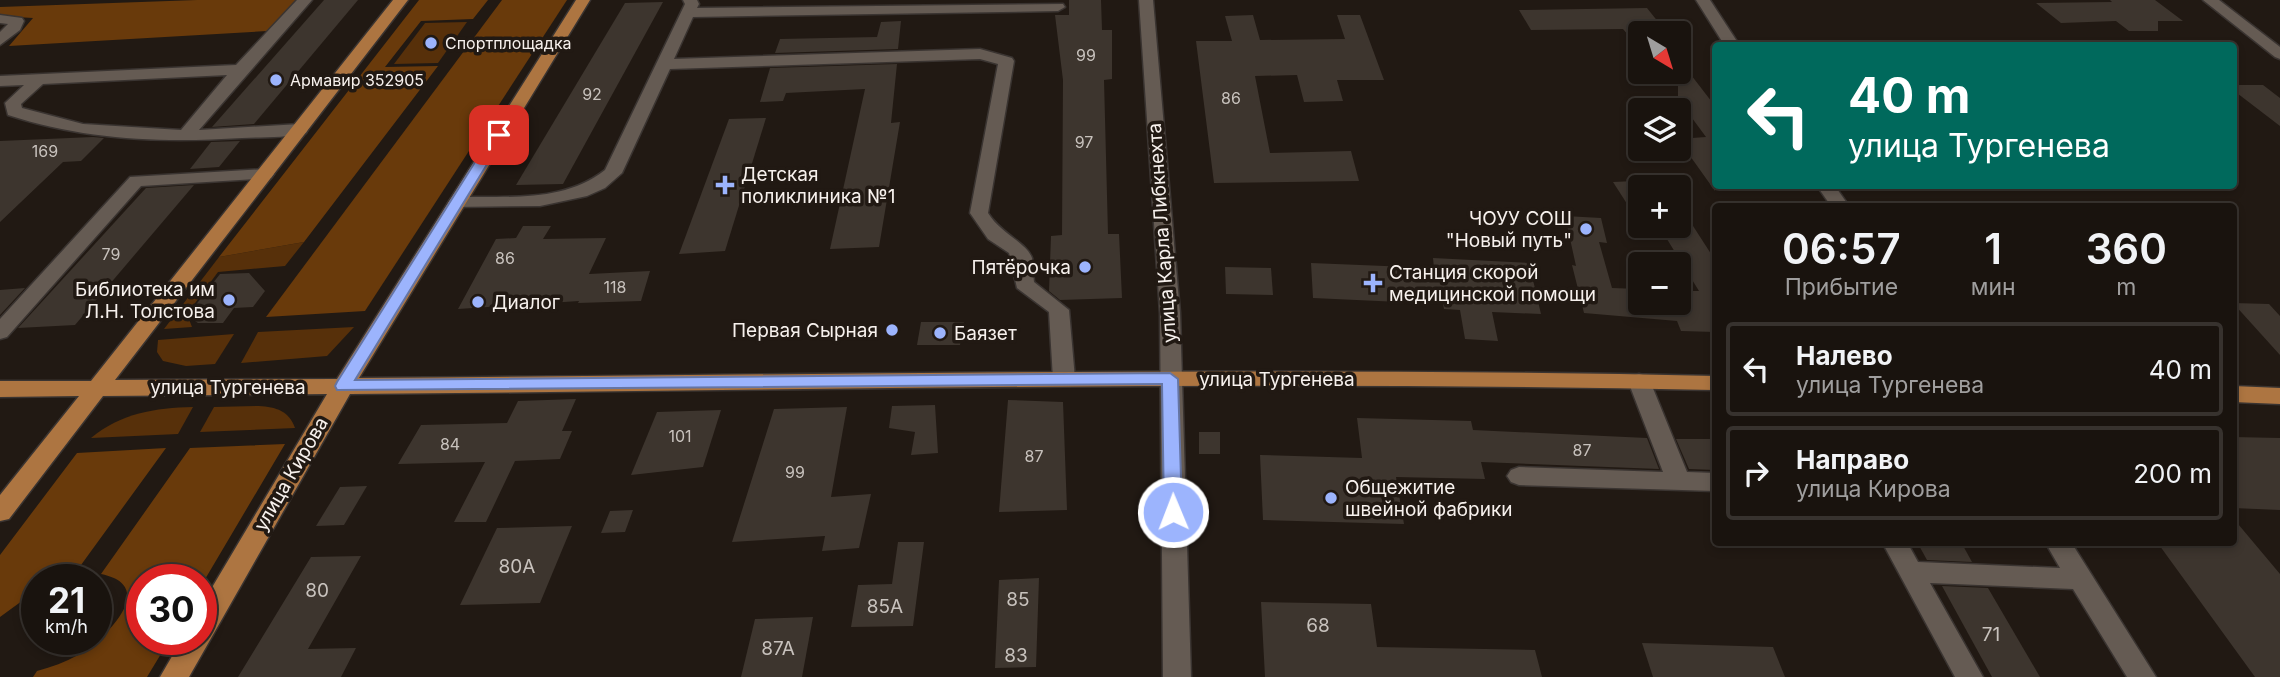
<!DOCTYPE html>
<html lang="ru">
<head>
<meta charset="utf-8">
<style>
	:root { --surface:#19130e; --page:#221c17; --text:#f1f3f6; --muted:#9f9e9e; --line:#37322e }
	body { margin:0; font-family:Inter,sans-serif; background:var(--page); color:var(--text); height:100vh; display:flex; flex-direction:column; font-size:26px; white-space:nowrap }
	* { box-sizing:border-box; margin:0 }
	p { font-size:23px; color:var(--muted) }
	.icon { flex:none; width:38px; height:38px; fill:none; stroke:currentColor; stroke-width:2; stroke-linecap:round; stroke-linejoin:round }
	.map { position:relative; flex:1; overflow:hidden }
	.side { position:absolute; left:1712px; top:203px; width:525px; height:343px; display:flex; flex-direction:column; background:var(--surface); border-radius:7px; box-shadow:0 4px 10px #0003,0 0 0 2px var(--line) }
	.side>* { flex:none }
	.banner { position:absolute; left:1712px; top:42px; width:525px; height:147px; border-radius:7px; box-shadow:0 4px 10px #0003,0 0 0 2px var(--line); background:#00695c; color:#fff; overflow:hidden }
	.needle { width:46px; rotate:142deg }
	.controls { position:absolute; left:1628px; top:21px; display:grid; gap:14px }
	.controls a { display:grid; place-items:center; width:63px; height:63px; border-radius:7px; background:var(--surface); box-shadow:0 4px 10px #0003,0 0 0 2px var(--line); font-size:35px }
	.speed { position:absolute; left:21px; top:564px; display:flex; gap:14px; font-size:35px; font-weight:700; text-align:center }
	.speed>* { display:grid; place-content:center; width:91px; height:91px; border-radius:50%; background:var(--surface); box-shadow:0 4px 10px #0003,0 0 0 2px var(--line); line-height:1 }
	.speed small { font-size:18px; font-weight:400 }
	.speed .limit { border:10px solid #d22; background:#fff; color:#111 }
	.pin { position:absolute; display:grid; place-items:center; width:60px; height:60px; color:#fff; margin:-30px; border-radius:14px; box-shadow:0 4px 10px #0006 }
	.me { position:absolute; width:77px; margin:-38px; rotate:359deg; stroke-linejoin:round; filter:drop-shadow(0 0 5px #0008) }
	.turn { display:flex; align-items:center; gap:24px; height:147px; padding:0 21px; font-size:32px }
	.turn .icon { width:91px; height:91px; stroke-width:2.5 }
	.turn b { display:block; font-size:49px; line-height:60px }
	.eta { display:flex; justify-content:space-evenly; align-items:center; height:119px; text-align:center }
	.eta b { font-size:42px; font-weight:600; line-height:49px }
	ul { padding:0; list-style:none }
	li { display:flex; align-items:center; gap:21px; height:94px; margin:0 14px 10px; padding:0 7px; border:4px solid var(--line); border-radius:7px }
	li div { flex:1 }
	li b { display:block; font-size:26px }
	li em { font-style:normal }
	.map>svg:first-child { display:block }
	.green { fill:#57300a }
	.forest { fill:#693a0b }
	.building { fill:#3d352e }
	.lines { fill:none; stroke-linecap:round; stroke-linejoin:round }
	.minor-casing { stroke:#3a3431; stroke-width:3 }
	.major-casing { stroke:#3a3431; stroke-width:3 }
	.minor { fill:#655b53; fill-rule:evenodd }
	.major { fill:#ad7541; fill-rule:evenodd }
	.route { fill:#9cb4fd; stroke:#6575a4; stroke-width:2 }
	.poi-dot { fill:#9cb4fd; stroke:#211913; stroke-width:2.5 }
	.labels { text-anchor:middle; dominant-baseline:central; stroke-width:7; stroke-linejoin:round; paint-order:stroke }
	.far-poi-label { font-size:16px; fill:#f7f1ed; stroke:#211913; text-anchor:start }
	.number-label { font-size:16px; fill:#c8c2bd }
	.poi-label { font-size:19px; fill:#f7f1ed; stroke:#211913; text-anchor:start }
	.street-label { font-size:19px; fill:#f7f1ed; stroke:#211913 }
	.near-number-label { font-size:19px; fill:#c8c2bd }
</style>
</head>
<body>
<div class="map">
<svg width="2280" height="677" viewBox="0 0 2280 677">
	<rect width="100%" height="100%" fill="#211913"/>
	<g class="green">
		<polygon points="467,22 438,63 394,64 425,23"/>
		<polygon points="304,242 285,266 218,272 187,314 192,327 164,329 219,257"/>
		<polygon points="354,327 327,356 241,363 258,332"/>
		<polygon points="234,334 215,364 186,366 163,361 157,352 158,340"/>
		<path d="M 259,406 C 276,407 289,411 295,428 L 200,432 L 214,407 Z"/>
		<path d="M 193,407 L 178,434 L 91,438 C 121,413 155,408 193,407 Z"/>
	</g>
	<g class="forest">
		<polygon points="197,0 296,0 267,31 9,46 33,18 0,16 0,7"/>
		<polygon points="419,0 488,0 473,19 421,21 385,67 438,66 304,242 219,257"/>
		<polygon points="502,0 567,0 365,311 266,317"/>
		<path d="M 285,444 L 201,586 L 201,579 L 142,579 L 142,639 L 170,639 L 147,677 L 33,677 L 37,671 C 52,667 65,662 78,655 C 105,639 160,586 101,574 L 190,448 Z"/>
		<polygon points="166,448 73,576 65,579 37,579 37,590 0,617 0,555 77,453"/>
	</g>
	<g class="building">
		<polygon points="324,0 358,0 254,124 212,127"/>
		<polygon points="1069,0 1101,0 1102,30 1112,30 1112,79 1104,80 1108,234 1119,234 1122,298 1060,300 1049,291 1051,236 1062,235 1063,80 1055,15 1069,15"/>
		<polygon points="2110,0 2155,0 2183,21 2158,21 2158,31 2129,31 2116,21 2061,23 2036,3 2112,2"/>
		<polygon points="663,2 563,184 516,185 625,3"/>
		<polygon points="1647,8 1667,33 1640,33 1640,49 1623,29 1531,30 1519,10"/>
		<polygon points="1253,15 1260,40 1345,39 1337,15 1360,15 1384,80 1337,80 1343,101 1304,102 1297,75 1255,76 1270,153 1351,151 1359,181 1214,183 1196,41 1232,41 1225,16"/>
		<polygon points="901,21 898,49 775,53 780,39 877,37 881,22"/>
		<polygon points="1678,58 1715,106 1715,191 1678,139 1706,137 1678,99"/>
		<polygon points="897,64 891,123 900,122 879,247 830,249 865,89 786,93 783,101 760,102 770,68"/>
		<polygon points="2233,85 2263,85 2280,98 2280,126 2233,90"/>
		<polygon points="766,118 725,251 679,254 729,119"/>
		<polygon points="93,137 104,138 81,161 63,162 0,222 0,141"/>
		<polygon points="240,141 219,167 190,169 211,142"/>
		<polygon points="1635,181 1640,187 1640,224 1613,182"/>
		<polygon points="194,185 75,325 18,328 146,188"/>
		<polygon points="1678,212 1684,212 1715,260 1715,332 1681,331 1677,321 1584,313 1572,265 1576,266 1565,216 1601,218 1607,243 1599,242 1612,288 1640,289 1640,303 1678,303 1678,291 1699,291 1662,231 1644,231 1641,226 1678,226"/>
		<polygon points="523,226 551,226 543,239 606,238 589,274 650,271 641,301 578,303 579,301 458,309 496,239 516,238"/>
		<polygon points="1433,258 1529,263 1541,314 1492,312 1498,341 1465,339 1460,310 1444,309 1443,304 1313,298 1311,263 1434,268"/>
		<polygon points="1225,267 1271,268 1273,295 1226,294"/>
		<polygon points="249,273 265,291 253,307 234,308 223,323 198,323 187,316 220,274"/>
		<polygon points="25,288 0,315 0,290"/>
		<polygon points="2233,303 2269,304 2280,316 2280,355"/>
		<polygon points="921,322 964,322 960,345 917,345"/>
		<polygon points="576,399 562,431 572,431 560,459 515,461 486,522 454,522 485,462 398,464 421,425 507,423 518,401"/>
		<polygon points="1008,400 1063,402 1067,510 999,512"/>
		<polygon points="935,405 938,453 911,455 915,432 889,428 892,406"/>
		<polygon points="847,407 831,497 871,494 859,548 822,551 825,536 732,542 774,409"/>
		<polygon points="721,410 703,467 631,475 657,412"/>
		<polygon points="1357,418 1471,421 1473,430 1647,438 1659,469 1481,462 1485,479 1396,477 1404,524 1263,520 1260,455 1362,458"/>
		<rect x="1199" y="432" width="21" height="22"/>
		<polygon points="2233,437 2280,438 2280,510 2233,508"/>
		<polygon points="1676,439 1715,439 1715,470 1689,469"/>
		<polygon points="367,486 344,525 316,526 340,487"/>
		<polygon points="633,510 625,532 601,533 610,511"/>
		<polygon points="2233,518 2280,574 2280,677 2255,677 2157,542 2233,542"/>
		<polygon points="572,526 540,603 460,605 497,528"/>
		<polygon points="898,542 924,542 913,626 851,627 858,585 892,584"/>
		<polygon points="1917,542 1961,542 1972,562 1927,560"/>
		<polygon points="361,556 308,649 356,648 341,677 238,677 311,557"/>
		<polygon points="1039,578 1036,667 995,668 999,580"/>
		<polygon points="1942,586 1988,588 2040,677 1992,677"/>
		<polygon points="1261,602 1371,604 1377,647 1535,650 1542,677 1265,677"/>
		<polygon points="813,617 802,677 741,677 755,619"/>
		<polygon points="1642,643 1773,647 1785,677 1653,677"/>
	</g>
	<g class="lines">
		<defs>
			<g id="minor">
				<path d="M 297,0 L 312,0 L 199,130 L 300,124 L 308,129 L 306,133 C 286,138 263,137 242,138 C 161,143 85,140 8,115 L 5,103 L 24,85 L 0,86 L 0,76 L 236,65 ZM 227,75 L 181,130 L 83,124 L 22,108 L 21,104 L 43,84 Z"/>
				<path d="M 683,0 L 697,0 L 699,4 L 697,8 L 1063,4 L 1065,7 L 1058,11 L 693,17 L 674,59 L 980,49 L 1012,58 L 1014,61 L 988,213 C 1000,233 1027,243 1032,258 C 1034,265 1033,274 1034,282 L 1069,310 L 1075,379 L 1072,384 L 1064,386 L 1056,384 L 1053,379 L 1049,312 L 1017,288 L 1009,253 L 988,239 L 970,213 L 998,64 L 980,59 L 670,69 L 622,173 L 605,188 L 587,196 L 540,206 L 451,207 L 448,203 L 451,199 L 457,197 C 508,196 563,203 605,170 L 685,4 Z"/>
				<polygon points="1139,0 1153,0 1180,313 1191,677 1163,677 1160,313"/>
				<polygon points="1696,0 1710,0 1740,46 1725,46"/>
				<polygon points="2203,0 2219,0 2280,47 2280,59 2275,57"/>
				<polygon points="0,15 22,18 24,21 20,30 0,45 0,32 8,24 0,23"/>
				<polygon points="265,169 274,174 271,178 141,186 7,337 0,339 0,319 130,177"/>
				<polygon points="1817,186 1835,186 1849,206 1831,206"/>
				<polygon points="1639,374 1647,376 1650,381 1687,472 1715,473 1715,491 1519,485 1511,482 1507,476 1511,470 1519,467 1663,472 1628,381 1631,376"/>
				<polygon points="1882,542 1907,542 1918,562 2060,568 2045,542 2071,542 2156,677 2127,677 2073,589 1930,583 1983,677 1955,677"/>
			</g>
			<g id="major">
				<path d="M 393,0 L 408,0 L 115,380 L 337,379 L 576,0 L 590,0 L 359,378 C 811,375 1263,366 1715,376 L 1715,390 C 1260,380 805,390 350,394 L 189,677 L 160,677 L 182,639 L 201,639 L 201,606 L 327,394 L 103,396 L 9,519 L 0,521 L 0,495 L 79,396 L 0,397 L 0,381 L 91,381 Z"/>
				<polygon points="2233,386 2280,388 2280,404 2233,402"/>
			</g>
		</defs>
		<use href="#minor" class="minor-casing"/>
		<use href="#major" class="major-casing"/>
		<use href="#minor" class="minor"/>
		<use href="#major" class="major"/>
	</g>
	<polygon class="route" points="499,131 505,135 355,380 1170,373 1178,379 1182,512 1180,517 1167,517 1164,512 1162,384 337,390 335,386 337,382 492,135"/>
	<g class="poi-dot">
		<circle cx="431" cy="43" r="7"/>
		<circle cx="276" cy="80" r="7"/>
		<path d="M721.5 174.5h7v7h7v7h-7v7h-7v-7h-7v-7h7z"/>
		<circle cx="1586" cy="229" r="7"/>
		<circle cx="1085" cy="267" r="7"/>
		<path d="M1369.5 272.5h7v7h7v7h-7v7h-7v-7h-7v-7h7z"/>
		<circle cx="229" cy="300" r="7"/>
		<circle cx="478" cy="302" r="7"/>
		<circle cx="892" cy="330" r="7"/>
		<circle cx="940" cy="333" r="7"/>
		<circle cx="1331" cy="498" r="7"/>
	</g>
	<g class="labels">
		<g class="far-poi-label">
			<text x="445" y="43">Спортплощадка</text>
			<text x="290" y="80">Армавир 352905</text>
		</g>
		<g class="number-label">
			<text x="1086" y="55">99</text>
			<text x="592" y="94">92</text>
			<text x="1231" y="98">86</text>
			<text x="1084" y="142">97</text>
			<text x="45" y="151">169</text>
			<text x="111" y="254">79</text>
			<text x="505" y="258">86</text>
			<text x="615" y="287">118</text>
			<text x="680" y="436">101</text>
			<text x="450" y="444">84</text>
			<text x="1582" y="450">87</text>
			<text x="1034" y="456">87</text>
			<text x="795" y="472">99</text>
		</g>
		<g class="poi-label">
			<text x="741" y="174">Детская<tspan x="741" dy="22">поликлиника №1</tspan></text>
			<text x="1572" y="218" text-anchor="end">ЧОУУ СОШ<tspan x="1572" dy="22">"Новый путь"</tspan></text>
			<text x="1071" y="267" text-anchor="end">Пятёрочка</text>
			<text x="1389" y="272">Станция скорой<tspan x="1389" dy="22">медицинской помощи</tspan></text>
			<text x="215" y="289" text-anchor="end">Библиотека им<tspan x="215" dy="22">Л.Н. Толстова</tspan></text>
			<text x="492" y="302">Диалог</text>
			<text x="878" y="330" text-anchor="end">Первая Сырная</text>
			<text x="954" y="333">Баязет</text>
			<text x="1345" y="487">Общежитие<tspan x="1345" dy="22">швейной фабрики</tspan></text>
		</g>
		<g class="street-label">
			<text transform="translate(1162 233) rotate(-94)">улица Карла Либкнехта</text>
			<text x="1277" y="379">улица Тургенева</text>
			<text x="228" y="387">улица Тургенева</text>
			<text transform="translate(291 474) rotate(-60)">улица Кирова</text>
		</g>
		<g class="near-number-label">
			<text x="517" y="566">80А</text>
			<text x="317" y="590">80</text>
			<text x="1018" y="599">85</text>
			<text x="885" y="606">85А</text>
			<text x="1318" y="625">68</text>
			<text x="1991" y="634">71</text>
			<text x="778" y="648">87А</text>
			<text x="1016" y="655">83</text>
		</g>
	</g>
</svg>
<div class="controls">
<a><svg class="needle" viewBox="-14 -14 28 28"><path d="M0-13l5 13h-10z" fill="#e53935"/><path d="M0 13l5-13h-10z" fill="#9f9e9e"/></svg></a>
<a><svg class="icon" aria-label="layers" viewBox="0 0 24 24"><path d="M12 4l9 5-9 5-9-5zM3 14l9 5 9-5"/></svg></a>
<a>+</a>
<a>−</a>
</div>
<div class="speed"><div>21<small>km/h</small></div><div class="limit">30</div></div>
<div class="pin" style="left:499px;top:135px;background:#d93025"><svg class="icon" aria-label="arrive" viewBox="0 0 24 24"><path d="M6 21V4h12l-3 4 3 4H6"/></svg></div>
<svg class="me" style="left:1173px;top:512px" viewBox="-20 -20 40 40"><circle r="17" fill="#9cb4fd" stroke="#fff" stroke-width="3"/><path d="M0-11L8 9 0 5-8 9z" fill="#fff"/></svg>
<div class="banner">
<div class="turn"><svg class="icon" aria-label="left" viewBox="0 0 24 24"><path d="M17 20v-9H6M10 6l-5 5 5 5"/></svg><div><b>40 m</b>улица Тургенева</div></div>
</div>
<section class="side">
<div class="eta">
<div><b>06:57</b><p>Прибытие</p></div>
<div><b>1</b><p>мин</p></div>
<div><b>360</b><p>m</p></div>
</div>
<ul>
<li><svg class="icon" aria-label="left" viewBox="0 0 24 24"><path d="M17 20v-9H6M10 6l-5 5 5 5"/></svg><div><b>Налево</b><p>улица Тургенева</p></div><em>40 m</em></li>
<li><svg class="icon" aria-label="right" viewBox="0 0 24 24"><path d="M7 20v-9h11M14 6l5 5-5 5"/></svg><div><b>Направо</b><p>улица Кирова</p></div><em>200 m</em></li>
</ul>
</section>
</div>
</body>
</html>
